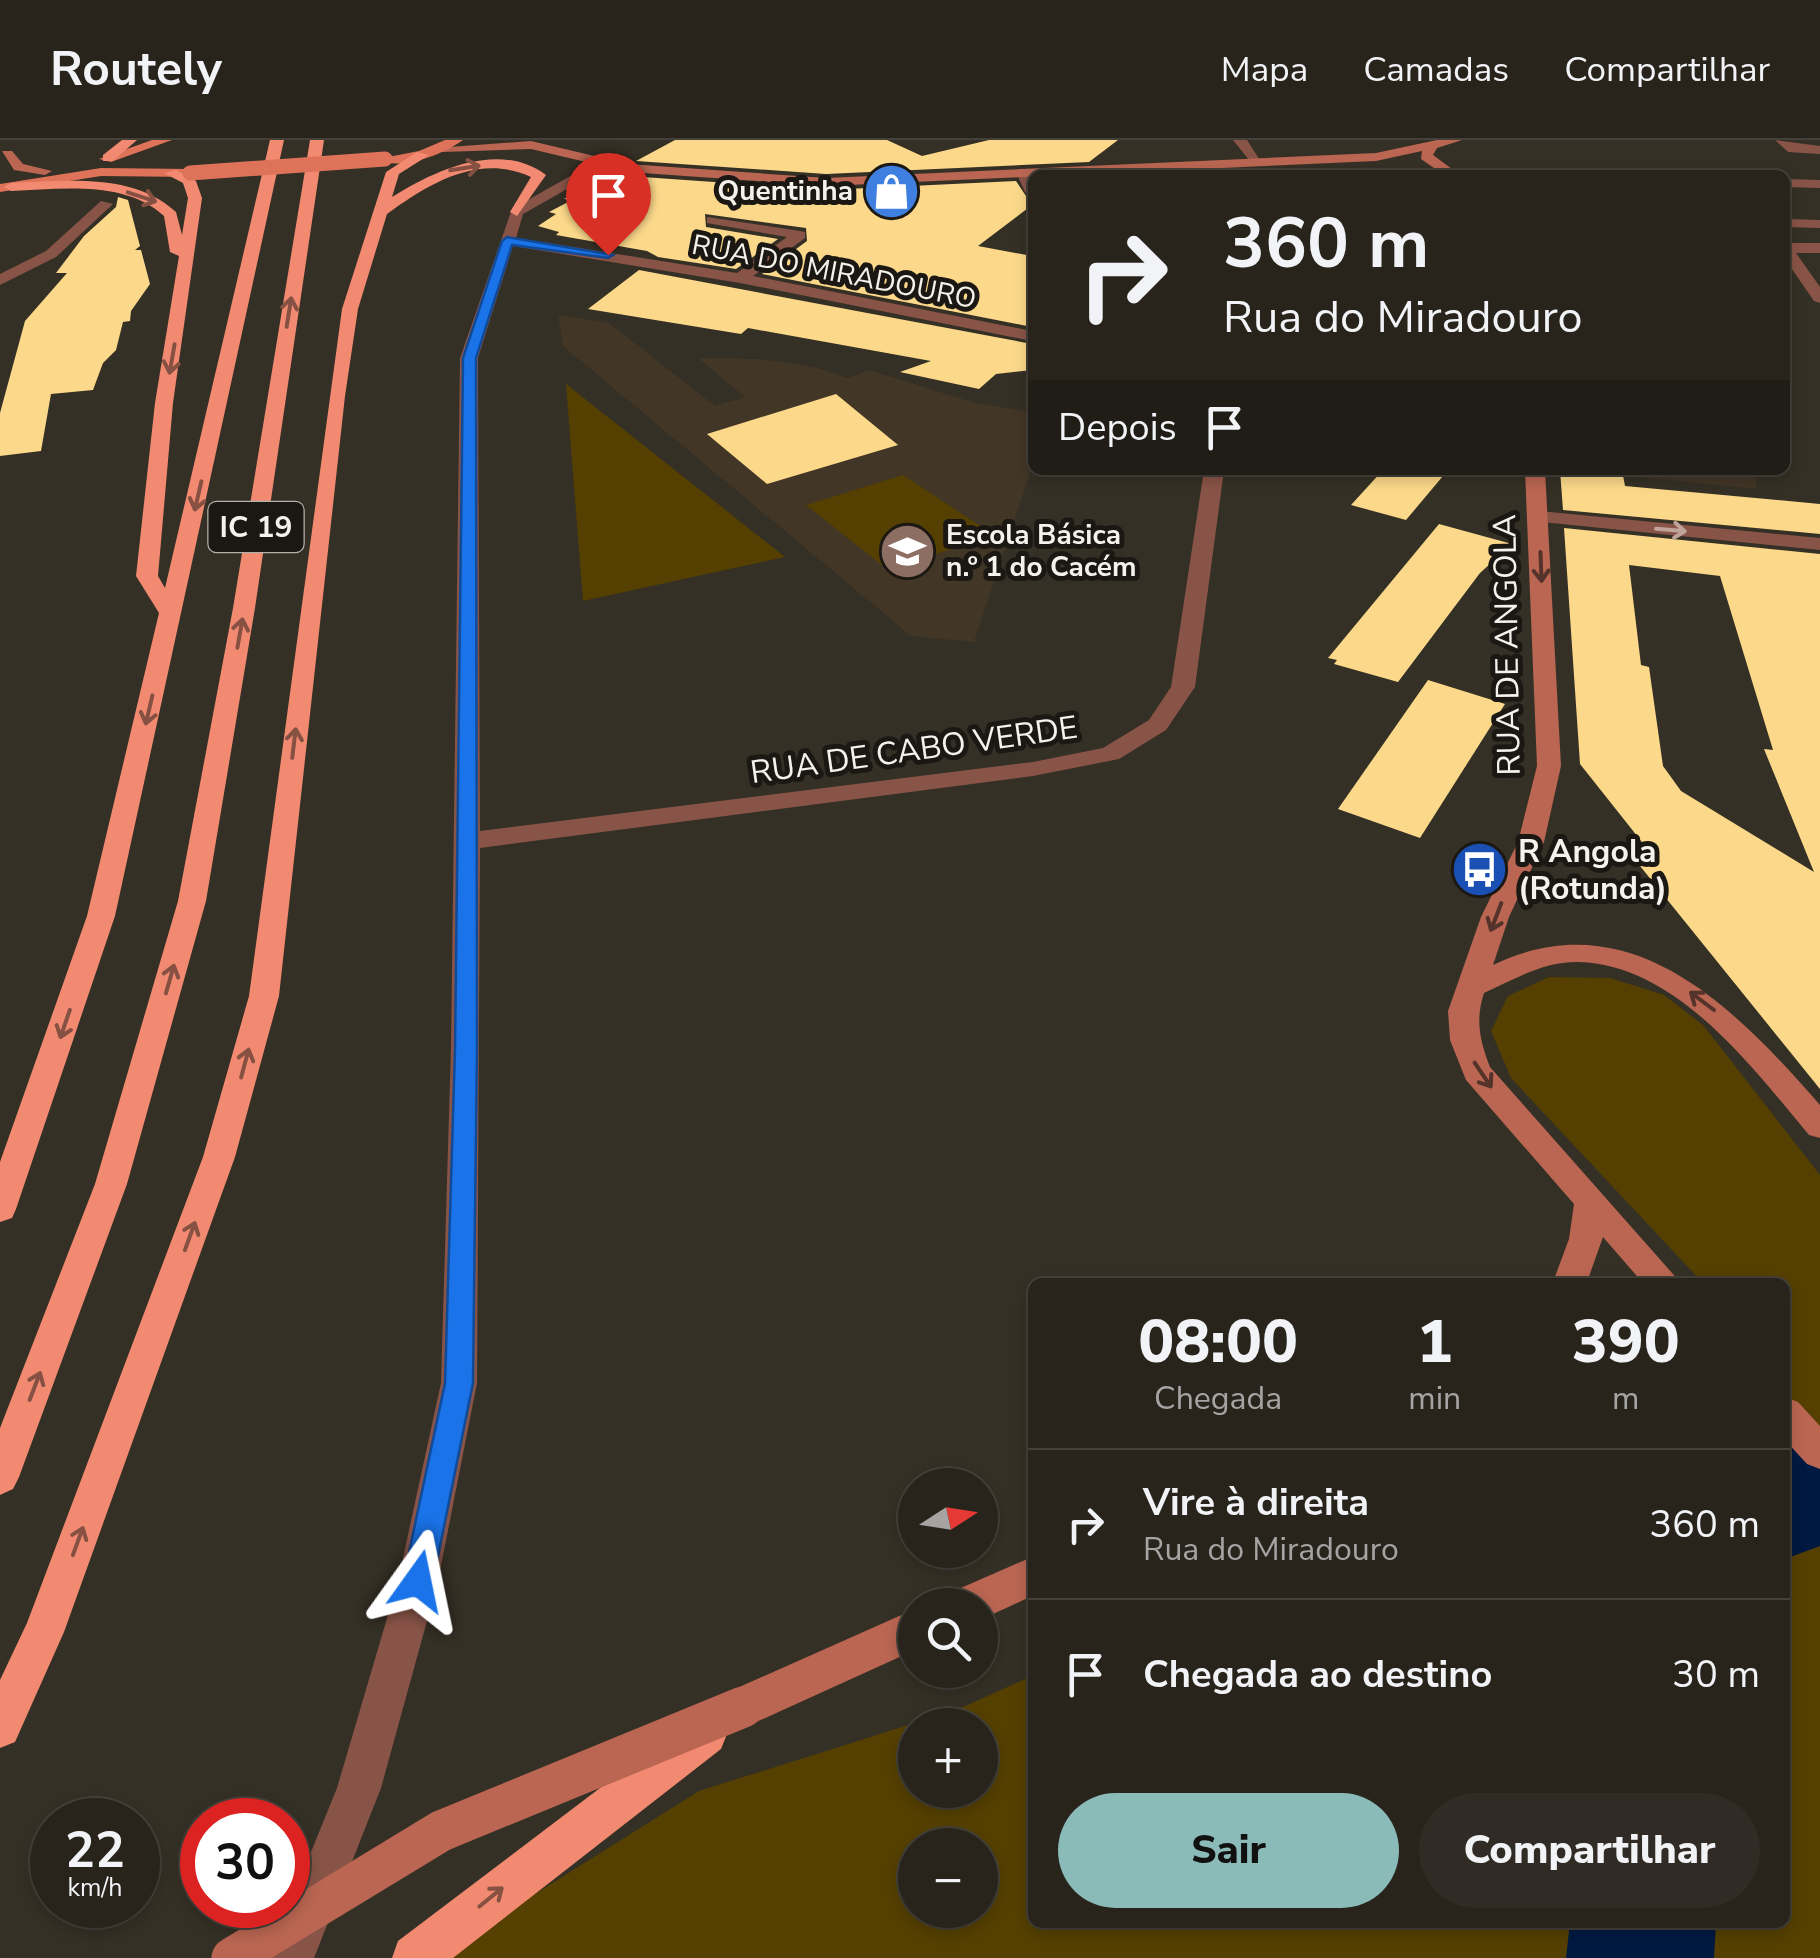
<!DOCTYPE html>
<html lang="pt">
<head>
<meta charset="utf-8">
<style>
	:root { --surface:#28241c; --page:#302c25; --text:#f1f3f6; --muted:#a5a4a3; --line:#44413b; --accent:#8bbbb9 }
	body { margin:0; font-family:"Nunito Sans",sans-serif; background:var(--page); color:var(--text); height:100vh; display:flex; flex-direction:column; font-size:38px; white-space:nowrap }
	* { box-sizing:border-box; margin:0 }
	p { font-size:32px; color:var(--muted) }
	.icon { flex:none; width:55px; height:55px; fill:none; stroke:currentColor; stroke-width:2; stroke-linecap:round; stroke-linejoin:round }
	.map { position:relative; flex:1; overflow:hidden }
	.side { position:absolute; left:1028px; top:1138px; width:762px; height:650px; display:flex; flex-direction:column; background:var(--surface); border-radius:15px; box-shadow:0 5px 15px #0003,0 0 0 2px var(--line) }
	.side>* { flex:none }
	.guide { position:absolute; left:1028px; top:30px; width:762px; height:305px; border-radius:15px; box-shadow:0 5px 15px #0003,0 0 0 2px var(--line); background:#28241c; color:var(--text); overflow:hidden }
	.needle { width:65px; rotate:78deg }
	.controls { position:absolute; left:898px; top:1328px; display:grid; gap:20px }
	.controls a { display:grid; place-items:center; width:100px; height:100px; border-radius:50%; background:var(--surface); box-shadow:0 5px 15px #0003,0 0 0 2px var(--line); font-size:50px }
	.speed { position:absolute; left:30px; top:1658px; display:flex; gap:20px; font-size:50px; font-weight:700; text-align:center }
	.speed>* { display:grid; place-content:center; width:130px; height:130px; border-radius:50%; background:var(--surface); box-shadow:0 5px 15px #0003,0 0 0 2px var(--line); line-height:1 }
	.speed small { font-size:25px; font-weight:400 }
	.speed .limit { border:15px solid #d22; background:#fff; color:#111 }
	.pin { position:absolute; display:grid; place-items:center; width:85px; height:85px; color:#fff; margin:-102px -42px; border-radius:50% 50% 50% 0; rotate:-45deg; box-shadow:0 0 10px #0007 }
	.pin .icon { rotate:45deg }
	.me { position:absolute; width:110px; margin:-55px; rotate:12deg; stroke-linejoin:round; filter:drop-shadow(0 0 8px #0008) }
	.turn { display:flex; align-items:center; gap:35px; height:210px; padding:0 30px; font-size:45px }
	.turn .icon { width:130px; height:130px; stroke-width:2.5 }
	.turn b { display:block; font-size:70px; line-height:85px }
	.then { display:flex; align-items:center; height:95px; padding:0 30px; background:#0003; gap:20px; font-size:38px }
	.eta { display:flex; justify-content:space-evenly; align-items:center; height:170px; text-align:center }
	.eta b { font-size:60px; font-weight:800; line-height:70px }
	.cta { display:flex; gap:20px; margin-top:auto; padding:20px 30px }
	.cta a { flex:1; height:115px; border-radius:60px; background:var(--accent); color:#111; font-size:40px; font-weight:800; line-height:115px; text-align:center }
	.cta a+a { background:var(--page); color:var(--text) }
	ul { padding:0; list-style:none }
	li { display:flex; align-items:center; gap:30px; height:150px; padding:0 30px; border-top:2px solid var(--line) }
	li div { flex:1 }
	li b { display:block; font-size:38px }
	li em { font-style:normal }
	header { display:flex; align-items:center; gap:60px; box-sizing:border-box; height:140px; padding:0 50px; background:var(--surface); border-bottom:2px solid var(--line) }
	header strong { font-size:48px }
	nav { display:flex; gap:55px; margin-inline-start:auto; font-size:35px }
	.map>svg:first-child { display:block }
	.education { fill:#423627 }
	.green { fill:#554001; fill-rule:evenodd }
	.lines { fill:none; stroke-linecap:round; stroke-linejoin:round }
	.river { fill:#001941; fill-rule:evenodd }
	.building { fill:#fcd98a; fill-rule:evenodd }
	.street { fill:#895448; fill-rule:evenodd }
	.secondary { fill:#ba6652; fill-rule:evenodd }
	.primary { fill:#df735a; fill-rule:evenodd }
	.highway { fill:#f28a71; fill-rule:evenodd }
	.secondary-bridge { stroke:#ba6652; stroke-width:41 }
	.primary-bridge { stroke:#df735a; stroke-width:15 }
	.oneway { stroke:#865142 }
	.oneway2 { stroke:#bfa39a }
	.oneway3 { stroke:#53332a }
	.route { fill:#1a73e8; stroke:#114b97; stroke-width:2.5 }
	.labels { text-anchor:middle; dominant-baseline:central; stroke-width:10; stroke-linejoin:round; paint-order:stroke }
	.far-poi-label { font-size:28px; font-weight:bold; fill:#f5f2eb; stroke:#1b1814; text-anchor:end }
	.far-street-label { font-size:28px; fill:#f5f2eb; stroke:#1b1814 }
	.shield { fill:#1b1814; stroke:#b4b1aa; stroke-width:2.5 }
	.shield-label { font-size:30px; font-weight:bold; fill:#f5f2eb }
	.street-label { font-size:32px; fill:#f5f2eb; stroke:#1b1814 }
	.poi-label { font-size:32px; font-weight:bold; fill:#f5f2eb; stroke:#1b1814; text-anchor:start }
</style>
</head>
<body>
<header>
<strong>Routely</strong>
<nav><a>Mapa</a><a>Camadas</a><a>Compartilhar</a></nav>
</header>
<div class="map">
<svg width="1820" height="1818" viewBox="0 0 1820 1818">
	<rect width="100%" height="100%" fill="#353025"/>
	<g class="education">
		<polygon points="558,175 609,183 715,266 745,257 698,218 760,219 814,227 848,238 869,230 975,263 1032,272 1032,327 974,502 911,496 563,206"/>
		<polygon points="1636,330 1755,330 1757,349 1628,336"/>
	</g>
	<g class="green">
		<polygon points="566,244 785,417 583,461"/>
		<polygon points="903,335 994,395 888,430 806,365"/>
		<path d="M 1549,837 L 1610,838 L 1664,855 L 1703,885 L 1820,1035 L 1820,1818 L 433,1818 L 699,1651 L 959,1569 L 1032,1536 L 1032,1782 L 1785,1782 L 1785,1142 L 1702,1142 L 1511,938 L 1491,891 L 1508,856 ZM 915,1585 L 980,1585 L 980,1650 L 915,1650 ZM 915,1705 L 980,1705 L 980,1770 L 915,1770 Z"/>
	</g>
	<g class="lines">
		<g class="river">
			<polygon points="1820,1288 1820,1406 1785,1419 1785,1301"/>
			<polygon points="1570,1782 1716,1782 1714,1818 1566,1818"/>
		</g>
	</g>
	<g class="building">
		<polygon points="675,0 887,0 922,16 989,0 1118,0 1089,22 826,34 636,21"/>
		<polygon points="628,36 826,50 1016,41 1032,65 978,106 1032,116 1032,187 762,134 807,101 806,88 705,74 706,87 778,99 736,129 658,117 647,111 556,95 559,92 538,86 556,74 549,72 572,60 564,59 597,41"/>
		<polygon points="118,57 128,60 140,106 135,110 141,110 150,144 131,171 130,181 123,182 116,210 103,223 93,250 51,254 41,311 0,316 0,273 25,181 67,133 56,133 84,96 116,67"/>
		<polygon points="639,130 1032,204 1032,230 996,234 979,249 900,232 931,221 748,188 741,194 588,169"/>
		<polygon points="836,254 898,305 767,344 707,294"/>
		<polygon points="1383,330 1448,330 1406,380 1351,365"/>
		<polygon points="1560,330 1622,330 1625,346 1820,364 1820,394 1563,370"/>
		<polygon points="1439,384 1512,404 1480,433 1398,542 1334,524 1337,520 1328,518"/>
		<path d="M 1564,388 L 1820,414 L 1820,949 L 1636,721 L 1653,716 L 1580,624 ZM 1629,425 L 1720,436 L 1773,610 L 1764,609 L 1814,732 L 1681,651 L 1663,626 L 1649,527 L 1641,525 Z"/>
		<polygon points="1428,540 1505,564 1420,698 1338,669"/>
	</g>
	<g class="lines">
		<g class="street">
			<polygon points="1233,0 1247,0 1263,25 1253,25"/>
			<polygon points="1775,0 1820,6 1820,14 1788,12"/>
			<polygon points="628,24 633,31 583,40 523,74 516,98 737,133 787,97 707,83 707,77 800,91 805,92 805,98 753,136 1032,191 1032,201 740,143 513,106 478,218 480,691 1033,622 1103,608 1149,580 1171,547 1204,330 1224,330 1195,547 1166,590 1119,619 1033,636 480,708 477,1243 438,1441 381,1648 314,1818 268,1818 337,1648 398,1441 441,1243 451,908 460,218 512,69 574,34"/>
			<polygon points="1015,30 1027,33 1032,56 1025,52"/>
			<polygon points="1573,31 1596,35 1566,35"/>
			<polygon points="1785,39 1820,40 1820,48 1785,47"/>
			<polygon points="101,61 113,64 56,117 0,145 0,134 46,111"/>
			<polygon points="1785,79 1820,80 1820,88 1785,87"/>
			<polygon points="1785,103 1820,103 1820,113 1796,113 1820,147 1820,163 1814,161 1785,119"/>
			<polygon points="1539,371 1820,398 1820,410 1532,381 1529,377"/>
		</g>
		<g class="secondary">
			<polygon points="1437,0 1462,0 1437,8 1433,15 1460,35 1444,35 1421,19 1422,11 1376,21 826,46 628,32 531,9 443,12 436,8 531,1 628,24 826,38 1376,13"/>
			<polygon points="2,11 12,11 23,24 52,31 45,35 14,30"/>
			<path d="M 1525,330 L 1545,330 L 1561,626 L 1544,702 L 1509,777 L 1493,825 C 1631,759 1735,868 1820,965 L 1820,998 L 1809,995 C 1752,927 1677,825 1579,822 C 1544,821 1515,839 1484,853 C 1475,880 1480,901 1490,927 L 1680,1142 L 1642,1142 L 1603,1097 L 1587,1142 L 1553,1142 L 1569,1099 L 1574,1064 L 1466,940 L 1450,900 L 1448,871 L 1481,777 L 1518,702 L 1537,626 Z"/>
			<polygon points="1785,1257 1798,1262 1820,1286 1820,1329 1807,1324 1785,1300"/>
			<polygon points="1032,1417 1032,1456 980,1480 980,1465 948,1465 954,1451"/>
			<polygon points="915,1469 915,1510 743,1588 728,1582 722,1567 728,1552"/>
		</g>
		<g class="primary">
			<polygon points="152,0 172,0 111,22 99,19"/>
			<path d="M 445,0 L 463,0 C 444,14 400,32 378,19 L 419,11 Z"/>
			<polygon points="101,28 190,29 197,33 190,37 101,36 0,52 0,44"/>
		</g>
		<g class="highway">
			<polygon points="122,0 137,0 113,21 103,21 103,15"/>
			<path d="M 270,0 L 284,0 L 115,776 L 16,1069 L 12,1078 L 0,1082 L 0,1022 L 87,776 L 159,473 L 136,436 L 155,263 L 179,116 L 170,112 L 164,76 C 125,40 61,49 11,51 L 4,47 L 11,43 C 66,41 133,32 176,72 L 182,95 L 188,58 L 183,43 L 164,33 L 176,30 L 196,41 L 202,58 L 173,263 L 158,436 L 165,448 Z"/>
			<polygon points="310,0 324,0 255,468 206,761 127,1044 19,1337 13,1349 0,1355 0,1288 95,1044 178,761 233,468"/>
			<path d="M 417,12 L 429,15 L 399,34 L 392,57 C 435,30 499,0 546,35 L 517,76 L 510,72 L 531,37 C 479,13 430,43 387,74 L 358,169 L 345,256 L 279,856 L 235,1017 L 64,1492 L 15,1602 L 0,1608 L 0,1540 L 27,1483 L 203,1017 L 249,856 L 342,169 L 386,32 Z"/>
			<polygon points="706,1573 721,1579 727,1594 721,1609 453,1818 392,1818 398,1801 691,1579"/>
		</g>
		<polyline class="secondary-bridge" points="232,1818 441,1691 743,1567"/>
		<polyline class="primary-bridge" points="190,33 385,19"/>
	</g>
	<defs><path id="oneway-shaft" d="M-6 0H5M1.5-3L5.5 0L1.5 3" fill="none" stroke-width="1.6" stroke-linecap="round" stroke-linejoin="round" transform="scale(2.5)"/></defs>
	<g class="oneway">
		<use href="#oneway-shaft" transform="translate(465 28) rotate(-9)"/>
		<use href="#oneway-shaft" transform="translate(142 57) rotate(18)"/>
		<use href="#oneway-shaft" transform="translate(289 172) rotate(-81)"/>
		<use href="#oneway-shaft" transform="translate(172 219) rotate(100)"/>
		<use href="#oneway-shaft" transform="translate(198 356) rotate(103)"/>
		<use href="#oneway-shaft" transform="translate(240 493) rotate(-80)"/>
		<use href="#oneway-shaft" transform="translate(149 570) rotate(103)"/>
		<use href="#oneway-shaft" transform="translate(294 603) rotate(-83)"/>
		<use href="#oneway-shaft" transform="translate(170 839) rotate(-74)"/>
		<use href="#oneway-shaft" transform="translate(65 884) rotate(109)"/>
		<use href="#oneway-shaft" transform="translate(245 923) rotate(-75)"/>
		<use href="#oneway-shaft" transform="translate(190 1096) rotate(-70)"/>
		<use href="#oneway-shaft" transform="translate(35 1246) rotate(-69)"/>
		<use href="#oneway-shaft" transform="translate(78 1401) rotate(-70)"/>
		<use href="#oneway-shaft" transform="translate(491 1757) rotate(-39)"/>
	</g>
	<use class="oneway2" href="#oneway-shaft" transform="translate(1671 390) rotate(5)"/>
	<g class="oneway3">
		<use href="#oneway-shaft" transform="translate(1541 427) rotate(88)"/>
		<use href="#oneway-shaft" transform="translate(1496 777) rotate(111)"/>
		<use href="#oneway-shaft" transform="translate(1702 861) rotate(-143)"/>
		<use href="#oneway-shaft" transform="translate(1483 935) rotate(56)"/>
	</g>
	<polygon class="route" points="507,97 613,115 608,118 512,105 476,218 477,908 473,1243 433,1441 428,1451 418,1455 407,1451 403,1441 445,1243 455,908 463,218 502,101"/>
	<defs>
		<symbol id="shop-disc" viewBox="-11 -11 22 22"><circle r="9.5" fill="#3f7fe0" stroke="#1b1814"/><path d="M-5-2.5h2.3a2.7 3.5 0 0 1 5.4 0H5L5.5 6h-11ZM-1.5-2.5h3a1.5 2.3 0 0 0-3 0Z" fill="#fff"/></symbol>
		<symbol id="school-disc" viewBox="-11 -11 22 22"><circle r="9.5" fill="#8d6e63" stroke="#1b1814"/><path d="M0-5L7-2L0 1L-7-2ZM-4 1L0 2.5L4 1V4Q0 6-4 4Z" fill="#fff"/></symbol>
		<symbol id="bus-disc" viewBox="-11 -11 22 22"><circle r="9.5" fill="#1a4fb4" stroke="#1b1814"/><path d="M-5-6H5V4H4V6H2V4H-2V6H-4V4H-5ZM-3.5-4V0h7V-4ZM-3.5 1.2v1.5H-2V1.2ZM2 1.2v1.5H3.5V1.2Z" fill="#fff"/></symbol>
	</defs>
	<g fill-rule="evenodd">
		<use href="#shop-disc" x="860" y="20" width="63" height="63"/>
		<use href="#school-disc" x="876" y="380" width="63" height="63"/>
		<use href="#bus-disc" x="1448" y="698" width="63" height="63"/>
	</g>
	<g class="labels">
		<g class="far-poi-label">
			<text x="853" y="51">Quentinha</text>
			<text x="946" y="395" text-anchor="start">Escola Básica<tspan x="946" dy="32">n.º 1 do Cacém</tspan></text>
		</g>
		<g class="far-street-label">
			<text transform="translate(834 132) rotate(11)">RUA DO MIRADOURO</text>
		</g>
		<rect class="shield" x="208.5" y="362" width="95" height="50" rx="8"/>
		<g class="shield-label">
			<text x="256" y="387">IC 19</text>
		</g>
		<g class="street-label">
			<text transform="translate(1507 505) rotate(-91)">RUA DE ANGOLA</text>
			<text transform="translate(914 610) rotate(-8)">RUA DE CABO VERDE</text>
		</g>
		<g class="poi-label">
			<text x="1518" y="711">R Angola<tspan x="1518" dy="37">(Rotunda)</tspan></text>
		</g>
	</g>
</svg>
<div class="controls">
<a><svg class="needle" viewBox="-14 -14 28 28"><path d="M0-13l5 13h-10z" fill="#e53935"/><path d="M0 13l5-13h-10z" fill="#a5a4a3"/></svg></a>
<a><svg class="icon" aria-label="search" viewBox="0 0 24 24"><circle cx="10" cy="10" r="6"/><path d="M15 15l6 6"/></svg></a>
<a>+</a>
<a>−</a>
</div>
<div class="speed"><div>22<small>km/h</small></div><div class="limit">30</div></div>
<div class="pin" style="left:608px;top:115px;background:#d93025"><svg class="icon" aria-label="arrive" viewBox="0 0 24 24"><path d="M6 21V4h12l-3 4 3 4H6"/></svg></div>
<svg class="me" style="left:418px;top:1441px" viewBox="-20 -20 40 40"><path d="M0-17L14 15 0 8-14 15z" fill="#1a73e8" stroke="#fff" stroke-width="4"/></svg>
<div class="guide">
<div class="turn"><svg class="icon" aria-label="right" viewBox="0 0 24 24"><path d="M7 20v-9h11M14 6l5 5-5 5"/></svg><div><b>360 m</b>Rua do Miradouro</div></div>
<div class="then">Depois<svg class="icon" aria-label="arrive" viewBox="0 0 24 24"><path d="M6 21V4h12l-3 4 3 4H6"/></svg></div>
</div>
<section class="side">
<div class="eta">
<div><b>08:00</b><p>Chegada</p></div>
<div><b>1</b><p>min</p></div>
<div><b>390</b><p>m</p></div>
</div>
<ul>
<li><svg class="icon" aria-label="right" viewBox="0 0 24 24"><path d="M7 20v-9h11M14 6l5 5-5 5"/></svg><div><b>Vire à direita</b><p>Rua do Miradouro</p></div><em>360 m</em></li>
<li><svg class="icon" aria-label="arrive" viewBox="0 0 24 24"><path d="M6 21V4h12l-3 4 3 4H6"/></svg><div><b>Chegada ao destino</b></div><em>30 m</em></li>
</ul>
<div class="cta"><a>Sair</a><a>Compartilhar</a></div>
</section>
</div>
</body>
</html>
